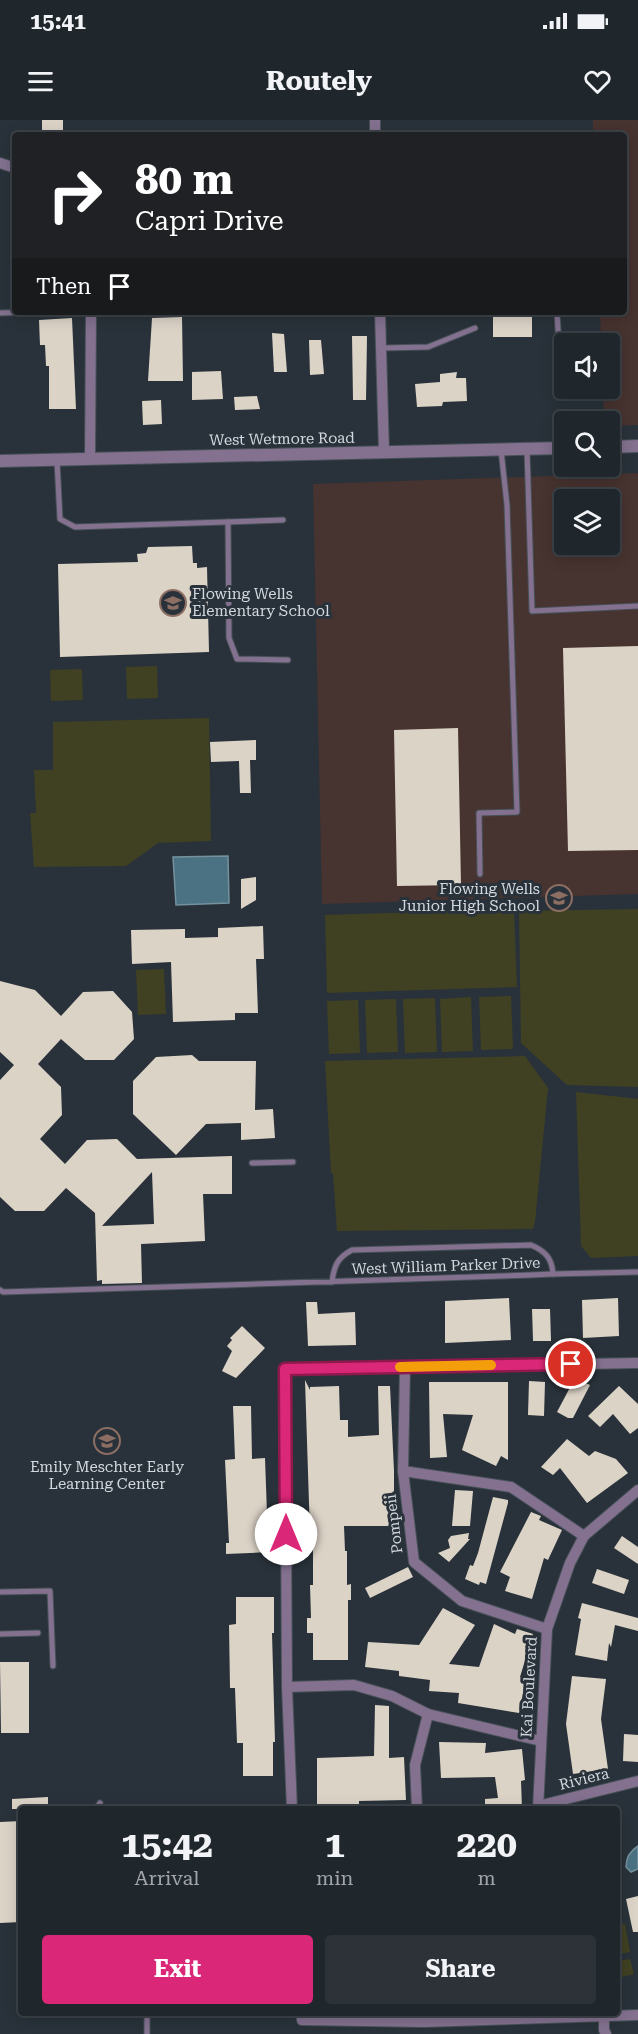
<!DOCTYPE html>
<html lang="en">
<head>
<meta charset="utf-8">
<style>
	:root { --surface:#1f262c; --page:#2c3238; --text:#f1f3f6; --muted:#a1a5a9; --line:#3c4348; --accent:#db2777 }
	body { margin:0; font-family:"Roboto Serif",serif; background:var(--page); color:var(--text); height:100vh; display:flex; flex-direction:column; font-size:22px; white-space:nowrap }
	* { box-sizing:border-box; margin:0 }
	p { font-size:20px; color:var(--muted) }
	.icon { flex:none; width:33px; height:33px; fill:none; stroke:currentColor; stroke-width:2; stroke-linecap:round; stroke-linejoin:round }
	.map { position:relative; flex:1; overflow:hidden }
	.sheet { position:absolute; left:18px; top:1686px; width:602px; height:210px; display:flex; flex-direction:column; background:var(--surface); border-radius:6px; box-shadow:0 3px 15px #0003,0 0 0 2px var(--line) }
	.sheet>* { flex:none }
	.guide { position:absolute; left:12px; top:12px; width:615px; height:183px; border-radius:6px; box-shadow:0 3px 15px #0003,0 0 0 2px var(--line); background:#202124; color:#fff; overflow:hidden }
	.tools { position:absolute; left:554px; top:213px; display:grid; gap:12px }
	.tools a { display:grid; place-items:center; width:66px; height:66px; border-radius:6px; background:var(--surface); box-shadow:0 3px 15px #0003,0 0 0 2px var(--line); font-size:30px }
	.pin { position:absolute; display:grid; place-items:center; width:51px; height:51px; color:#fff; margin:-26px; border:3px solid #fff; border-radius:50%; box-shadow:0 2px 6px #0007 }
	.me { position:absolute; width:66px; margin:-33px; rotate:0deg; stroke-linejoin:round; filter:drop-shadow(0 0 4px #0008) }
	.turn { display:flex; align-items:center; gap:21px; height:126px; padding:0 24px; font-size:27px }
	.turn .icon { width:78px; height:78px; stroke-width:2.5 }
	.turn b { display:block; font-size:42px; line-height:51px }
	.then { display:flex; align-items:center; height:57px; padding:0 24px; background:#0003; gap:12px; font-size:22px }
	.eta { display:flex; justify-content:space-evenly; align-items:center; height:102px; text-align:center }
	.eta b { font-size:36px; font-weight:700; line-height:42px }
	.primary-button { display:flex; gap:12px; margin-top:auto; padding:12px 24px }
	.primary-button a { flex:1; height:69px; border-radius:6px; background:var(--accent); color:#fff; font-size:24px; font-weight:700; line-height:69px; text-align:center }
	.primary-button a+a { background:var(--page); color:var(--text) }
	.status { display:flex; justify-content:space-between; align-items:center; height:42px; padding:0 30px; background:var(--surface); direction:ltr }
	.status svg { height:16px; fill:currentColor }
	header { display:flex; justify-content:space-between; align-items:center; height:78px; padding:0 24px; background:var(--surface); font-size:27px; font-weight:700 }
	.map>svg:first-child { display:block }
	.industrial { fill:#473330; fill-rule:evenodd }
	.green { fill:#404122 }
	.water { fill:#4b7283; stroke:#74919e; stroke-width:1.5 }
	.building { fill:#dcd3c7; fill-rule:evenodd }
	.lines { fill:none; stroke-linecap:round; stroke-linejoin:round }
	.service-casing { stroke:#475057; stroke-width:7 }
	.minor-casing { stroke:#475057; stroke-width:12 }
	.tertiary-casing { stroke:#475057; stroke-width:14 }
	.service { stroke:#83718f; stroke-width:5 }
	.minor { stroke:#83718f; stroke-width:10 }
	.tertiary { stroke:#83718f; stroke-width:12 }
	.route-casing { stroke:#8e194d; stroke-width:15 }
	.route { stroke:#db2777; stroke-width:10 }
	.slow { stroke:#f59e0b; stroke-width:10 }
	.labels { text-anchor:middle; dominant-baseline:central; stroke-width:6; stroke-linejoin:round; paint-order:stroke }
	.street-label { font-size:15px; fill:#d2d8dd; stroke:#29323a }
	.poi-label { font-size:15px; fill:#d2d8dd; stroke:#29323a; text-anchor:start }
</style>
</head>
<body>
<div class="status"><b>15:41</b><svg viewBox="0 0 49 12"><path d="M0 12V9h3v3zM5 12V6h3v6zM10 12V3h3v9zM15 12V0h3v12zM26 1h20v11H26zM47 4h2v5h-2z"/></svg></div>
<header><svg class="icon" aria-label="menu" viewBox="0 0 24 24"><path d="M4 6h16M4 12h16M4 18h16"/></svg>Routely<svg class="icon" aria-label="heart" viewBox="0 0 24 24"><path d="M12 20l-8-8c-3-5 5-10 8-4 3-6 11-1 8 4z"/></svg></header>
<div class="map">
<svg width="638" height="1914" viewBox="0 0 638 1914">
	<rect width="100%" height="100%" fill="#29323a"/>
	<g class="industrial">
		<polygon points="593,0 638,0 638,305 609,306 609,302 604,301 603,269 609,268 609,224 601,223 600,192 624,192 624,15 593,15"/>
		<path d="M 638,353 L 638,774 L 322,784 L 313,364 ZM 564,380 L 609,380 L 609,424 L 564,424 Z"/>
	</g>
	<g class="green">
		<polygon points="157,546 158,578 127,579 126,547"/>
		<polygon points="82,549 83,580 51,581 50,550"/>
		<polygon points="209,598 211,721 158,723 126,746 34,747 30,693 36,693 34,650 53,650 53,602"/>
		<polygon points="514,789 517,867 327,873 325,795"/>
		<polygon points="638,789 638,967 567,965 521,923 519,791"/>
		<polygon points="164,849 166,894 138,895 136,850"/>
		<polygon points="511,876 513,929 481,930 479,877"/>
		<polygon points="471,877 473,931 442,932 440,879"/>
		<polygon points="435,878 437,932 405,933 403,879"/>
		<polygon points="396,879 398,932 367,933 365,880"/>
		<polygon points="358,880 360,933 329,934 327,881"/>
		<polygon points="525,936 548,968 535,1102 533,1109 337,1111 333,1053 331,1053 325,941"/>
		<polygon points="576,972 638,979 638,1136 591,1138 581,1126"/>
		<polygon points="625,1804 630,1832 617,1834 617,1805"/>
		<polygon points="630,1839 634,1854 618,1858 617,1841"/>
	</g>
	<g class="water">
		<polygon points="228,736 229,783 176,785 173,737"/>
		<path d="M 638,1726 L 638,1749 L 631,1752 L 626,1747 C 626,1738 630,1731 638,1726 Z"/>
	</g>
	<g class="building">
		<rect x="42" y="0" width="21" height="15"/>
		<rect x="493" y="192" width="39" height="25"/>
		<polygon points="182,197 183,261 148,261 152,198"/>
		<polygon points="72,198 76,289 49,289 49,246 46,246 45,225 40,225 39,200"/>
		<polygon points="272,213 284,214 287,252 274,252"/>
		<polygon points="352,216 367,216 366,280 353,280"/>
		<polygon points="309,220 321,220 324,254 310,255"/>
		<polygon points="221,251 223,279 192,280 192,252"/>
		<polygon points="457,252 456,258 466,258 467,281 443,282 442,286 417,287 415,264 440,262 440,254"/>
		<polygon points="257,276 260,289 235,290 234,277"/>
		<polygon points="161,280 162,304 143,305 142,281"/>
		<polygon points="192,426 193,443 197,443 197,448 207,447 209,532 60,537 58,444 138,442 137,434 146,433 148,427"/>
		<polygon points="638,526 638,730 568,731 563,528"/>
		<polygon points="458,608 461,765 397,766 394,610"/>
		<polygon points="256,620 256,640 250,640 251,673 240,673 239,641 211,642 210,622"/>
		<polygon points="256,757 256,780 241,789 241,759"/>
		<polygon points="263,806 264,839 256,839 258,893 235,893 235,900 173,902 171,842 132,844 131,810 185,809 185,818 218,817 218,808"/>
		<path d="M 0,861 L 35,870 L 61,896 L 83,872 L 113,871 L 132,892 L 134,919 L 114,940 L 85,940 L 61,919 L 38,944 L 61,967 L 62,995 L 40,1019 L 65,1044 L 87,1020 L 117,1019 L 137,1039 L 232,1036 L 232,1074 L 203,1074 L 205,1121 L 141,1124 L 142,1163 L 102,1164 L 102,1160 L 97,1161 L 95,1093 L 66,1068 L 44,1091 L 15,1091 L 0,1077 L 0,960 L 14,945 L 0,932 ZM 152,1052 L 154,1104 L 102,1106 Z"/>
		<polygon points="192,935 199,941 256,941 255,990 273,989 275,1018 241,1020 241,1003 206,1004 176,1035 133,994 133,961 156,937"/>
		<polygon points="509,1178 511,1220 445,1223 445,1181"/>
		<polygon points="618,1178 619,1216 583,1218 582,1180"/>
		<polygon points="306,1182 317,1182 318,1194 355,1192 356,1225 308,1226"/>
		<polygon points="532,1189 550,1189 551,1221 533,1221"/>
		<polygon points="242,1206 265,1228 236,1258 222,1251 232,1231 227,1226 232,1220 230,1218"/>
		<polygon points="575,1258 590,1265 573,1298 568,1298 557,1292"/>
		<polygon points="305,1260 310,1270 310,1267 339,1266 340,1300 348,1300 348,1317 379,1315 378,1266 390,1266 394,1351 394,1406 344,1406 345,1431 347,1431 347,1465 351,1464 351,1480 348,1480 348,1540 313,1540 313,1513 307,1513 307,1498 311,1498 310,1465 313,1465 313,1414 310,1414"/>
		<polygon points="529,1261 545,1262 544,1296 528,1295"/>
		<polygon points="429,1262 508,1262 508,1340 501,1336 496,1346 462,1330 473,1295 443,1294 447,1337 430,1338"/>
		<polygon points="619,1266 638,1284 638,1308 630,1314 613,1294 600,1307 588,1296"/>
		<polygon points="233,1286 251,1286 252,1339 265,1338 268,1422 270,1422 270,1432 226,1434 226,1423 229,1423 225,1340 235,1339"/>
		<polygon points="567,1319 589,1336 595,1331 616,1339 628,1353 587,1383 560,1348 553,1355 541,1347"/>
		<polygon points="455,1370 473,1371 470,1406 452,1406"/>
		<polygon points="493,1377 508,1380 508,1383 486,1464 480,1462 479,1465 465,1459 470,1445 473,1446 478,1433"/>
		<polygon points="531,1392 541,1396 539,1400 562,1410 548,1440 544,1438 532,1479 505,1471 510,1457 500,1452"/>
		<polygon points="469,1413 468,1419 470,1419 449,1442 438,1433 450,1428 448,1420 451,1416"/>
		<polygon points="622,1416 638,1427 638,1444 614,1428"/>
		<polygon points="408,1447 413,1457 370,1478 365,1468"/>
		<polygon points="597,1449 629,1460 624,1474 592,1463"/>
		<polygon points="236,1477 274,1477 274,1513 272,1513 275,1622 273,1622 273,1656 243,1656 243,1623 237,1623 235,1568 230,1568 229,1505 236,1504"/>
		<polygon points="582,1483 638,1498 638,1511 615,1505 611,1527 609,1523 607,1541 575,1535 581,1499 578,1498"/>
		<polygon points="443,1488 475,1505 449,1544 479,1547 494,1504 515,1514 517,1509 533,1514 520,1557 526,1558 519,1593 458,1583 459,1573 429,1571 430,1560 399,1556 399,1551 365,1547 368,1522 419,1525"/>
		<polygon points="0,1542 29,1542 29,1613 1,1613"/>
		<polygon points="572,1556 606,1559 601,1599 608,1649 573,1654 566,1604"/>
		<polygon points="375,1585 389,1586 389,1638 404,1637 406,1680 359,1681 359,1685 317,1686 317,1638 374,1636"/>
		<polygon points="624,1614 638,1615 638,1642 623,1641"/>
		<polygon points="439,1622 486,1623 485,1633 522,1629 525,1660 521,1661 522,1689 485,1689 485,1679 498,1678 495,1657 441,1658"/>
		<polygon points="48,1677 48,1689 12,1689 12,1679"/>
		<polygon points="21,1701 21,1802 0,1803 0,1702"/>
		<polygon points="638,1776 638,1812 633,1812 626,1779"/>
	</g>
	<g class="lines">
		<defs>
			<g id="service">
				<polyline points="557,192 560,243"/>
				<polyline points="0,193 33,192"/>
				<polyline points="381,228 428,227 475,208"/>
				<polyline points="527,330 532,491 638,486"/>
				<polyline points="57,341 60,399 75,407 283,400"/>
				<polyline points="228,402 229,518 237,539 288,540"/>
				<polyline points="480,754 479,693 517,692 507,385 501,330"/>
				<polyline points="252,1043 293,1042"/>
				<polyline points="553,1154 638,1152"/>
				<path d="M 0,1170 L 3,1172 L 227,1165 C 328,1161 430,1159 531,1155 L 553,1154 C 552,1138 545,1131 531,1125 L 352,1130 C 337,1138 334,1146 332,1162"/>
				<polyline points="0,1472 50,1471 53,1546"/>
				<polyline points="0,1514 38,1513"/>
				<polyline points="96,1689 100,1683"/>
				<polyline points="147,1893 147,1914"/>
			</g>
			<g id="minor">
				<polyline points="375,0 375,15"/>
				<polyline points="0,43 15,48"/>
				<polyline points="380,192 384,332"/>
				<polyline points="90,339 91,192"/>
				<polyline points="405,1247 403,1351 414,1442 462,1481 547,1509"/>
				<polyline points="403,1351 511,1367 584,1416"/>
				<polyline points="287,1567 354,1565 392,1576 428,1594 541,1621"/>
				<polyline points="538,1686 638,1661"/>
				<polyline points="292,1689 287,1567 285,1249 638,1243"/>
				<polyline points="417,1689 415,1645 428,1594"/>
				<polyline points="538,1689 547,1509 570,1443 584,1416 638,1370"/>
				<polyline points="301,1893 302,1900 424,1902 638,1895"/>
				<polyline points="604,1893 604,1910 606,1914"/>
			</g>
			<g id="tertiary">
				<polyline points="609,327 638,326"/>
				<polyline points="0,341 564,328"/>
			</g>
		</defs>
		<use href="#service" class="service-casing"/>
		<use href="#minor" class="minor-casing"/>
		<use href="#tertiary" class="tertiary-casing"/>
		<use href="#service" class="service"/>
		<use href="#minor" class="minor"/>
		<use href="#tertiary" class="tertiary"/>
	</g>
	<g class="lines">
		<defs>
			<polyline id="route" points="286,1414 285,1249 571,1244"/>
		</defs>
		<use href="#route" class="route-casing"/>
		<use href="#route" class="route"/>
		<polyline class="slow" points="400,1247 491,1245"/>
	</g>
	<defs>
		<symbol id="school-ring" viewBox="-11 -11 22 22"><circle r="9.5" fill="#29323a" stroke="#8d6e63" stroke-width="1.5"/><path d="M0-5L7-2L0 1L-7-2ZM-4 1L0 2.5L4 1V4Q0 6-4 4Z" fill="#8d6e63"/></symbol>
	</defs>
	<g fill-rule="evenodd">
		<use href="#school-ring" x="158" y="468" width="30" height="30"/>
		<use href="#school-ring" x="544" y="763" width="30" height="30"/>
		<use href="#school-ring" x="92" y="1306" width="30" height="30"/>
	</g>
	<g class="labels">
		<g class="street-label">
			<text transform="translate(282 319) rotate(-1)">West Wetmore Road</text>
			<text transform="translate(446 1146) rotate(-2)">West William Parker Drive</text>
			<text transform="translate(394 1404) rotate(-97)">Pompeii</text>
			<text transform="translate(529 1567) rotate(-87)">Kai Boulevard</text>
			<text transform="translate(584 1659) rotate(-14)">Riviera</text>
		</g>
		<g class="poi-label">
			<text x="192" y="474">Flowing Wells<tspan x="192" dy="17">Elementary School</tspan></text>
			<text x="540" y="769" text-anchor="end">Flowing Wells<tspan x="540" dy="17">Junior High School</tspan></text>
			<text x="107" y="1347" text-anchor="middle">Emily Meschter Early<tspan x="107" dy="17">Learning Center</tspan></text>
		</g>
	</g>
</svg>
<div class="tools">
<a><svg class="icon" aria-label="sound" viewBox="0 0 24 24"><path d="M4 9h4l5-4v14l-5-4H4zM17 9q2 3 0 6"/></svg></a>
<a><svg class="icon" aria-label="search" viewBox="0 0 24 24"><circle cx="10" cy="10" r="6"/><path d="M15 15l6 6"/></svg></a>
<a><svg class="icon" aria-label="layers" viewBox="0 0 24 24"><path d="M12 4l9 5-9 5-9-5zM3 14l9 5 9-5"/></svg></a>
</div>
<div class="pin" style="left:571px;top:1244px;background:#d93025"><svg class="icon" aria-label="arrive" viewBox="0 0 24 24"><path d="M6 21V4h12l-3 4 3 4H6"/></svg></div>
<svg class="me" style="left:286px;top:1414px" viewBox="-20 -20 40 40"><circle r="19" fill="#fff"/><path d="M0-13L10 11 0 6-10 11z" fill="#db2777"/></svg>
<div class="guide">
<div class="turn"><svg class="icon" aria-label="right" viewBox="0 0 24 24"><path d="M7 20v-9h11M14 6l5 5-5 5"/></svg><div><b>80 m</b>Capri Drive</div></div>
<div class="then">Then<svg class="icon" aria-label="arrive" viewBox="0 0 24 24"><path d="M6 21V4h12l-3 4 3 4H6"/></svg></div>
</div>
<section class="sheet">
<div class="eta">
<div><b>15:42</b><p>Arrival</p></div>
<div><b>1</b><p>min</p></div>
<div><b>220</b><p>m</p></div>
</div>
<div class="primary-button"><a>Exit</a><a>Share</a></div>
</section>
</div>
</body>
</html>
